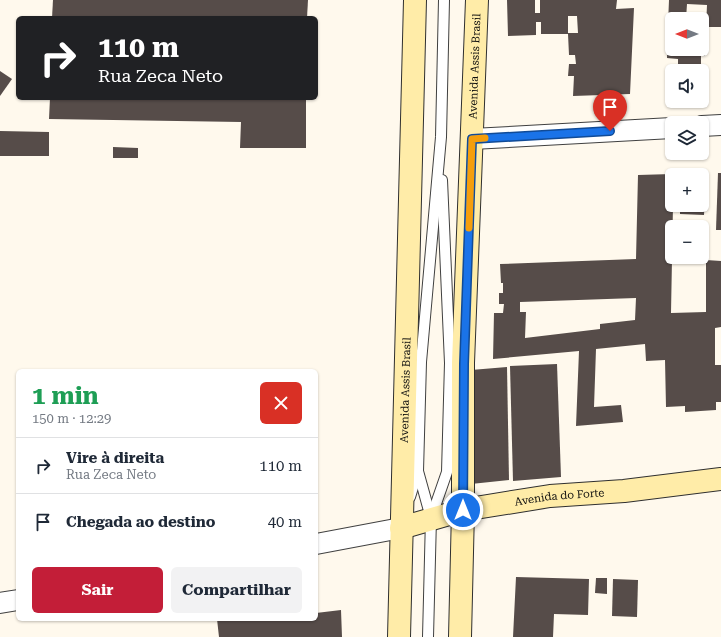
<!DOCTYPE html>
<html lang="pt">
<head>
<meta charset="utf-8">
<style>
	:root { --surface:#fff; --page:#f2f2f3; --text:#1f2937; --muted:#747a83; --line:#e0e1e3; --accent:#c31e38 }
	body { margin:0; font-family:"Roboto Serif",serif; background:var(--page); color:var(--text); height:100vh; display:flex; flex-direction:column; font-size:15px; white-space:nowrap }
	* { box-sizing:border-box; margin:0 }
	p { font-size:13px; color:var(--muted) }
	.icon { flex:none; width:22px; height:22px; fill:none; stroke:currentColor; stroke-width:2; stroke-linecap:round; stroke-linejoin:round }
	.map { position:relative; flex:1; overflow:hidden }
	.drawer { position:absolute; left:16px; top:369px; width:302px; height:252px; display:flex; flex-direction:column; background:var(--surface); border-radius:6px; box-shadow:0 1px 3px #0004 }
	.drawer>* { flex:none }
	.banner { position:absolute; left:16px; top:16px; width:302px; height:84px; border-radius:6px; box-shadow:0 1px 3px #0004; background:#202124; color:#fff; overflow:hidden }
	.needle { width:26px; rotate:270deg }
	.buttons { position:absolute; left:665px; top:12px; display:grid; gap:8px }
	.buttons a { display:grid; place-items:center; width:44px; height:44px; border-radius:6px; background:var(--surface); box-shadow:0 1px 3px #0004; font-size:20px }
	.pin { position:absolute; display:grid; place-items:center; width:34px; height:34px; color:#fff; margin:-41px -17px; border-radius:50% 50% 50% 0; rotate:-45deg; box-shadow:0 0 4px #0007 }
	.pin .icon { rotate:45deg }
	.me { position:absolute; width:44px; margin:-22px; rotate:0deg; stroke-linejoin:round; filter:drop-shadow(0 0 3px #0008) }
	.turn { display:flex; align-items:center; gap:14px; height:84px; padding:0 16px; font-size:18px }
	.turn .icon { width:52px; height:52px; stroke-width:2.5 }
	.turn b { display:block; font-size:28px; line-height:34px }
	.round { display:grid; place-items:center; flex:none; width:42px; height:42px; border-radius:6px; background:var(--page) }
	.overview { display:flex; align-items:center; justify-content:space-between; height:68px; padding:0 16px }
	h1 { font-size:24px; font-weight:700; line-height:30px; color:#1e9e55 }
	.button { display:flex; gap:8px; margin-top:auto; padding:8px 16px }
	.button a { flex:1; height:46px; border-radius:6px; background:var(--accent); color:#fff; font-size:16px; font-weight:700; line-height:46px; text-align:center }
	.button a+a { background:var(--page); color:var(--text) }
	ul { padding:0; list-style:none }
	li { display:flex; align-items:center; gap:12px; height:56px; padding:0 16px; border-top:1px solid var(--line) }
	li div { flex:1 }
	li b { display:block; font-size:15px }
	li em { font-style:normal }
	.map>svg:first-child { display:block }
	.building { fill:#564c49; fill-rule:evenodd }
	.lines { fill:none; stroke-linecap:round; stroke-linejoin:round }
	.service-casing { stroke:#404040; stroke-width:12 }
	.minor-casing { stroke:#404040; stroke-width:22 }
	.secondary-casing { stroke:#2f2f2f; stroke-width:24 }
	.service { stroke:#fff; stroke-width:10 }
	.minor { stroke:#fff; stroke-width:20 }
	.secondary { stroke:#ffeca8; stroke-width:22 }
	.route-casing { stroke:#114b97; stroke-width:10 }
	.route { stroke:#1a73e8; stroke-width:7 }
	.slow { stroke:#f59e0b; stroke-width:7 }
	.labels { text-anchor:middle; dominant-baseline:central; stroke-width:4; stroke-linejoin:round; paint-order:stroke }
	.street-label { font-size:11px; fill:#0d0d0d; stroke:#fff }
</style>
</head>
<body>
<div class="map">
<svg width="721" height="637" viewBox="0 0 721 637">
	<rect width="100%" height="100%" fill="#fff9ed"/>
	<g class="building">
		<polygon points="53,0 308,0 307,18 52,18"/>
		<path d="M 507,0 L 535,0 L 535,13 L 540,13 L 540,0 L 617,0 L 616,9 L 634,8 L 630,94 L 573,96 L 574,76 L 568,76 L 569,64 L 576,64 L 575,55 L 569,55 L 568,34 L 541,34 L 541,22 L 536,22 L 536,35 L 508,36 ZM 568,16 L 577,16 L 578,33 L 568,33 Z"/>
		<polygon points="669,0 721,0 721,27 706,27 707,5 687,4 686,19 672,19 672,24 668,24"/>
		<polygon points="702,29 706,29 705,56 701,55 701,71 678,71 678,59 667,58 668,30 672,30 672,49 702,49"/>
		<polygon points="0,71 12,79 0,96"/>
		<polygon points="50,98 306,98 306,148 240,148 241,122 49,119"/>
		<polygon points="0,131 49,132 49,156 0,156"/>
		<polygon points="113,147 138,148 138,158 113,158"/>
		<polygon points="718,173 721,173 721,230 716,230"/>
		<path d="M 672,174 L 672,205 L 673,205 L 671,313 L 706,312 L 706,260 L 721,261 L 721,327 L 715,328 L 715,365 L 721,365 L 721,402 L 716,402 L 716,410 L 685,412 L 685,406 L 666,407 L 665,360 L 646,361 L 645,344 L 596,349 L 594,407 L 621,405 L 623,422 L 576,426 L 579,351 L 493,359 L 494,313 L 503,313 L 504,304 L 499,304 L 499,293 L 503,293 L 503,283 L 501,283 L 500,264 L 636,259 L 638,175 ZM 636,298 L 635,320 L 600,324 L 600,329 L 525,338 L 526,312 L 520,312 L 520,302 Z"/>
		<polygon points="702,175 706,175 704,215 680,214 680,205 702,205"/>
		<polygon points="557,364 561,477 513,481 510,366"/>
		<polygon points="507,367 509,480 471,484 471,370"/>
		<polygon points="516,577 589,579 588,615 554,614 553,637 513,637"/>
		<polygon points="596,578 607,578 607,594 595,593"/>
		<polygon points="613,579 638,580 637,617 612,616"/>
		<polygon points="341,610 342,637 219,637 217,619 316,619 316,613"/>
	</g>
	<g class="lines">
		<defs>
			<g id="service">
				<polyline points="418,471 431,518"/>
				<polyline points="410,497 418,471 421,362 441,137 444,0"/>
				<polyline points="428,637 431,518 447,472 450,363 442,180"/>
			</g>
			<g id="minor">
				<polyline points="702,126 721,125"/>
				<polyline points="472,139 672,128"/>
				<polyline points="316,544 401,528"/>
				<polyline points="0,603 18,600"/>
			</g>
			<g id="secondary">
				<path id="s1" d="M 401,528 L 463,510 L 550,496 L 624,491 L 721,479"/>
				<path id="s2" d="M 399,637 L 415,0"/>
				<path id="s3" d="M 460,637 L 463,510 L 463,363 L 477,0"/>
			</g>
		</defs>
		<use href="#service" class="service-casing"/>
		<use href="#minor" class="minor-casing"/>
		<use href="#secondary" class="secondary-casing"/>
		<use href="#service" class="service"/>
		<use href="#minor" class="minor"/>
		<use href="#secondary" class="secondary"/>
	</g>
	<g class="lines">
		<defs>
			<polyline id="route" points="463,510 464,364 472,139 610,131"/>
		</defs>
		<use href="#route" class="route-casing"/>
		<use href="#route" class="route"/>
		<polyline class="slow" points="469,228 472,139 485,138"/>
	</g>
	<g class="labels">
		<g class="street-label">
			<text stroke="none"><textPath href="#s3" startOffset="571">Avenida Assis Brasil</textPath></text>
			<text stroke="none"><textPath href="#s2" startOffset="247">Avenida Assis Brasil</textPath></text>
			<text stroke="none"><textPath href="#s1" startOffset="162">Avenida do Forte</textPath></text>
		</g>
	</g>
</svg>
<div class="buttons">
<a><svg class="needle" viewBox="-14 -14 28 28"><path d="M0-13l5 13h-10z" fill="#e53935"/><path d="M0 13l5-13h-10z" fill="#747a83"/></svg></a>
<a><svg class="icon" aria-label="sound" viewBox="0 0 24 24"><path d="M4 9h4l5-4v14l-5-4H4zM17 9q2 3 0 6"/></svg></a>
<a><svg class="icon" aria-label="layers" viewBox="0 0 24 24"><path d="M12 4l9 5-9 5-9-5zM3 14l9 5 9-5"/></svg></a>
<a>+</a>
<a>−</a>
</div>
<div class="pin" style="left:610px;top:131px;background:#d93025"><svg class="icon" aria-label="arrive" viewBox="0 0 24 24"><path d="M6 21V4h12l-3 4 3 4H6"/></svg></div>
<svg class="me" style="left:463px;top:510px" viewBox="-20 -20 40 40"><circle r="17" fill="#1a73e8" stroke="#fff" stroke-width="3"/><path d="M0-11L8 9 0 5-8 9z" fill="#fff"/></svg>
<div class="banner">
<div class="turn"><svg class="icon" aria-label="right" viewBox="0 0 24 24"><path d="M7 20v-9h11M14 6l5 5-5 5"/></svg><div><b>110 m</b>Rua Zeca Neto</div></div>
</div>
<section class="drawer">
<div class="overview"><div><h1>1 min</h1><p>150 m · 12:29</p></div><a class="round" style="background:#d93025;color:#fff"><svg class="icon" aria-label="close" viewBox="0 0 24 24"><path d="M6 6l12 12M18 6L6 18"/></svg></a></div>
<ul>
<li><svg class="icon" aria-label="right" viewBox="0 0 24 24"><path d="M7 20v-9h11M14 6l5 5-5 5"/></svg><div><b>Vire à direita</b><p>Rua Zeca Neto</p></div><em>110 m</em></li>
<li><svg class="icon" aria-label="arrive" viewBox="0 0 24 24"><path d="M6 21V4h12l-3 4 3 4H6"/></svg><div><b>Chegada ao destino</b></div><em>40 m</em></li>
</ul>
<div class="button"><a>Sair</a><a>Compartilhar</a></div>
</section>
</div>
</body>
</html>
